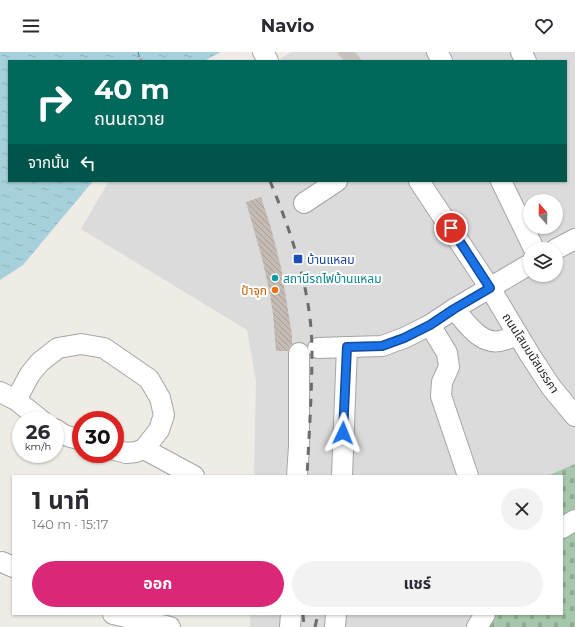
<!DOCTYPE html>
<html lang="th">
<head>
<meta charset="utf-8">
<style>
	:root { --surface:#fff; --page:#f2f2f3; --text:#2b2b33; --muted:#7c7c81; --accent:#db2777 }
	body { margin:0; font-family:Montserrat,"Noto Sans Thai",sans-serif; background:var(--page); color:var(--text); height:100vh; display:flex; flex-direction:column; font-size:15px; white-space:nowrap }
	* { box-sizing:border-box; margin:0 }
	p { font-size:13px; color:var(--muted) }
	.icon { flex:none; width:22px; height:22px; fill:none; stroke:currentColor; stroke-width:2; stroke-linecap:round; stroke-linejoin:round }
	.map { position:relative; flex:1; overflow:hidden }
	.details { position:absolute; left:12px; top:423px; width:551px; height:140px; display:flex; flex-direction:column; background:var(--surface); border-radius:0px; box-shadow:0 1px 3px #0004 }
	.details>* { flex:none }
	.guide { position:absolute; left:8px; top:8px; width:559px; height:122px; border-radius:0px; box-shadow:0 1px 3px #0004; background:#00695c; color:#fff; overflow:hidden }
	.needle { width:26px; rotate:340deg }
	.buttons { position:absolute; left:523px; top:142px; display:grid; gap:8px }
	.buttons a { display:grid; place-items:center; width:40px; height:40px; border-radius:50%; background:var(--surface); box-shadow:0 1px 3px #0004; font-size:20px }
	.speed { position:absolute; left:12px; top:359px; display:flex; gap:8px; font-size:20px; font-weight:700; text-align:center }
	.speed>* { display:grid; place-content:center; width:52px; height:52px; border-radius:50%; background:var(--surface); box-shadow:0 1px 3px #0004; line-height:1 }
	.speed small { font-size:10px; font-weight:400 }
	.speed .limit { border:6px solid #d22; background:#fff; color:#111 }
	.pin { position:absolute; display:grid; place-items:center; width:34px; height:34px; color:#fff; margin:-17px; border:2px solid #fff; border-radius:50%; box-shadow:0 1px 4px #0007 }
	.me { position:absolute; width:44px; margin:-22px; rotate:2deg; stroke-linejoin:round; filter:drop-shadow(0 0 3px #0008) }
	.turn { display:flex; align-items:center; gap:14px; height:84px; padding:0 20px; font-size:18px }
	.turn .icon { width:52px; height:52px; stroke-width:2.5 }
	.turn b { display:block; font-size:28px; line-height:34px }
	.then { display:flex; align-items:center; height:38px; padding:0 20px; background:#0003; gap:8px; font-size:15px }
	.round { display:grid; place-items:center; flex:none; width:42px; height:42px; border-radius:21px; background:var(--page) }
	.overview { display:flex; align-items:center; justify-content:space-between; height:68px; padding:0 20px }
	h1 { font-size:24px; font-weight:700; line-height:30px }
	.action { display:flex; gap:8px; margin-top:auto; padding:8px 20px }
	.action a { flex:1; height:46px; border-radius:24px; background:var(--accent); color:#fff; font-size:16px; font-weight:700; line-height:46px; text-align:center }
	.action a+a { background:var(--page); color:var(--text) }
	header { display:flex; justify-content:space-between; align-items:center; height:52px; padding:0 20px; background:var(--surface); font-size:18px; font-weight:700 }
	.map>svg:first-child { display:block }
	.residential { fill:#dcdbdb; fill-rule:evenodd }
	.cemetery { fill:url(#cemetery-stones) }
	.water { fill:url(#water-ripples) }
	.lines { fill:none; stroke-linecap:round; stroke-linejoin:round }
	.ferry { stroke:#4a78a3; stroke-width:1; stroke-dasharray:5 4; stroke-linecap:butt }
	.building { fill:url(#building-back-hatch) }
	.minor-tunnel { stroke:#c5c2bd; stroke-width:20; stroke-dasharray:20 10; stroke-linecap:butt }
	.minor-casing { stroke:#a5a5a5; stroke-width:22 }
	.path { stroke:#f57c6f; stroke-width:2.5; stroke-dasharray:2 2; stroke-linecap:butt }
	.minor { stroke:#fff; stroke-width:20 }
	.rail { stroke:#6c6c6c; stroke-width:3; stroke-dasharray:8 8; stroke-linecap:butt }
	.route-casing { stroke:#114b97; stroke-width:10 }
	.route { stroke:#1a73e8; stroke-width:7 }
	.transit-dot { fill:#1a4fb4; stroke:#fff; stroke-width:1.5 }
	.culture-dot { fill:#0f9aa8; stroke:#fff; stroke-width:1.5 }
	.food-dot { fill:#e8710a; stroke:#fff; stroke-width:1.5 }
	.labels { text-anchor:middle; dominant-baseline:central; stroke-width:4; stroke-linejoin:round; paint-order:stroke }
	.transit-label { font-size:12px; fill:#164399; stroke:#fff; text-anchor:start }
	.culture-label { font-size:12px; fill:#0d838f; stroke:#fff; text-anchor:start }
	.food-label { font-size:12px; fill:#c56008; stroke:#fff; text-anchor:end }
	.street-label { font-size:12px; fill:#1e1e1e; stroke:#fff }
</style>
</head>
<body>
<header><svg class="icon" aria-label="menu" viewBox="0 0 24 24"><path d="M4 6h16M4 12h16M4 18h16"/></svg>Navio<svg class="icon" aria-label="heart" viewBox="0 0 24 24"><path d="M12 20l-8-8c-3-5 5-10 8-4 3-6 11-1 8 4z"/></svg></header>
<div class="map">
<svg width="575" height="575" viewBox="0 0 575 575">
	<defs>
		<pattern id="cemetery-stones" width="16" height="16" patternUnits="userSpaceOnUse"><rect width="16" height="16" fill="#a6c7ab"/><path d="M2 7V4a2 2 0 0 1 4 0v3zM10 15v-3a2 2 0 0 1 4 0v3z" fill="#8eaa93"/></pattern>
		<pattern id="water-ripples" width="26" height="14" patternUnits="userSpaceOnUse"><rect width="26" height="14" fill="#a6d0db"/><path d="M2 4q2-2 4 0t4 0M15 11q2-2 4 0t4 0" fill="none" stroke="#8eb2bc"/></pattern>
		<pattern id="building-back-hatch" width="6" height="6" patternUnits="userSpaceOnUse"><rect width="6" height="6" fill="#c3bbb4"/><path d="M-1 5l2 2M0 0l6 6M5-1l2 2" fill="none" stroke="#a7a09a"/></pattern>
	</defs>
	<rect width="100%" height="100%" fill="#efebe5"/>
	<path class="residential" d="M 291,0 L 575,0 L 575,575 L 250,575 L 250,562 L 562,562 L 562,424 L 254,424 L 256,329 L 247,278 L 81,177 L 109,129 L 566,129 L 566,9 L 277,9 ZM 530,149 L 556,149 L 556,175 L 530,175 ZM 530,197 L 556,197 L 556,223 L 530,223 Z"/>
	<polygon class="cemetery" points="575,412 575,575 483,575 488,562 562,562 562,424 547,424"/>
	<polygon class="water" points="0,0 221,0 204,9 9,9 9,129 93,129 23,213 0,228"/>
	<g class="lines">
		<polyline class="ferry" points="138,0 140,7"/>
	</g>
	<polygon class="building" points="261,145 271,176 281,215 292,283 292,292 289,295 288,299 276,299 273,262 269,237 262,206 246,150"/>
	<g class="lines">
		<polyline class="minor-tunnel" points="344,9 355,0"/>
		<defs>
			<g id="minor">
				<polyline points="263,0 268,9"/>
				<polyline points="437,0 442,9"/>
				<polyline points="521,0 526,9"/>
				<polyline points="419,129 490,236 530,303 551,335 575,364"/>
				<polyline points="501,129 534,197"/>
				<polyline points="304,151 337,129"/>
				<polyline points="556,197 575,187"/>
				<path d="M 454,257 C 466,270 480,293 500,289 C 506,288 512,285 518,283"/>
				<polyline points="430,273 447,301 449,315 442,330 441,344 468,424"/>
				<polyline points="318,296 382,294 404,286 430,273 454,257 530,212"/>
				<polyline points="0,340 16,348 41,368"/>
				<polyline points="16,348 30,322 40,310 58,296 81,292 104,296 149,327 160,346 164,363 159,378 144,397 136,400 126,401 115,398"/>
				<polyline points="55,377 64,383 81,388"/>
				<polyline points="144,397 194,424"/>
				<polyline points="297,424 299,394 299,301"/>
				<polyline points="342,424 347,295"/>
				<polyline points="562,476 575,468"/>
				<polyline points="2,510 13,515"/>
				<polyline points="113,562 170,575"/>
				<polyline points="290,575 291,562"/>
				<polyline points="335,575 336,562"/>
				<polyline points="477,575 485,562"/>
			</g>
		</defs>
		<use href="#minor" class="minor-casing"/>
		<polyline class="path" points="140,7 144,9"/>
		<use href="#minor" class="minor"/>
		<g class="rail">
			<path d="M 270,129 C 292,182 312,241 312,299 C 312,341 309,383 307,424"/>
			<polyline points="303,562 304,575"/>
			<polyline points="315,575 318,562"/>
		</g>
	</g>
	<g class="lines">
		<defs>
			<polyline id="route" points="343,381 347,295 382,294 404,286 430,273 454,257 490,236 451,176"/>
		</defs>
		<use href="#route" class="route-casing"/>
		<use href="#route" class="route"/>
	</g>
	<rect class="transit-dot" x="293" y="202" width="10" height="10" rx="2"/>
	<circle class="culture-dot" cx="275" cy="226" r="4"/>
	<circle class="food-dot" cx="275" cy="238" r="4"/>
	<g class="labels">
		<g class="transit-label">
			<text x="307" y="207">บ้านแหลม</text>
		</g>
		<g class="culture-label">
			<text x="283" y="226">สถานีรถไฟบ้านแหลม</text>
		</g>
		<g class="food-label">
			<text x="267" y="238">ป้าจุก</text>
		</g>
		<g class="street-label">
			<text transform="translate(531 301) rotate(57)">ถนนโสมมนัสมรรคา</text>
		</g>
	</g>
</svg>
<div class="buttons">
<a><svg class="needle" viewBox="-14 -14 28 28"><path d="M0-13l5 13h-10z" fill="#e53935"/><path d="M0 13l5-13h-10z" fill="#7c7c81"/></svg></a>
<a><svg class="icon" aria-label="layers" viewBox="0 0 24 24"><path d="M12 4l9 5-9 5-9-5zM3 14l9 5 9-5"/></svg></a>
</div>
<div class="speed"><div>26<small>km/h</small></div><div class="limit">30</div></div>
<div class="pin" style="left:451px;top:176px;background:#d93025"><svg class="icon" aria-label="arrive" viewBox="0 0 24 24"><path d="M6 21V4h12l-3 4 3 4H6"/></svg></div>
<svg class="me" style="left:343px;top:381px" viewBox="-20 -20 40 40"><path d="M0-17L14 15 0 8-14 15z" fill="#1a73e8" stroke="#fff" stroke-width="4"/></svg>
<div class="guide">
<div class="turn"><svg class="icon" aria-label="right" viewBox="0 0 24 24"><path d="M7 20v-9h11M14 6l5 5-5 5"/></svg><div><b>40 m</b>ถนนถวาย</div></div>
<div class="then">จากนั้น<svg class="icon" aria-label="left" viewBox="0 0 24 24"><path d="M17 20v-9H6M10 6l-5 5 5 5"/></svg></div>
</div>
<section class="details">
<div class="overview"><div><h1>1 นาที</h1><p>140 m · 15:17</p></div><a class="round"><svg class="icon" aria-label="close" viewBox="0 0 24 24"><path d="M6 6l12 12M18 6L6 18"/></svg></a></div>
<div class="action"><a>ออก</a><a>แชร์</a></div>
</section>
</div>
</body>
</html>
